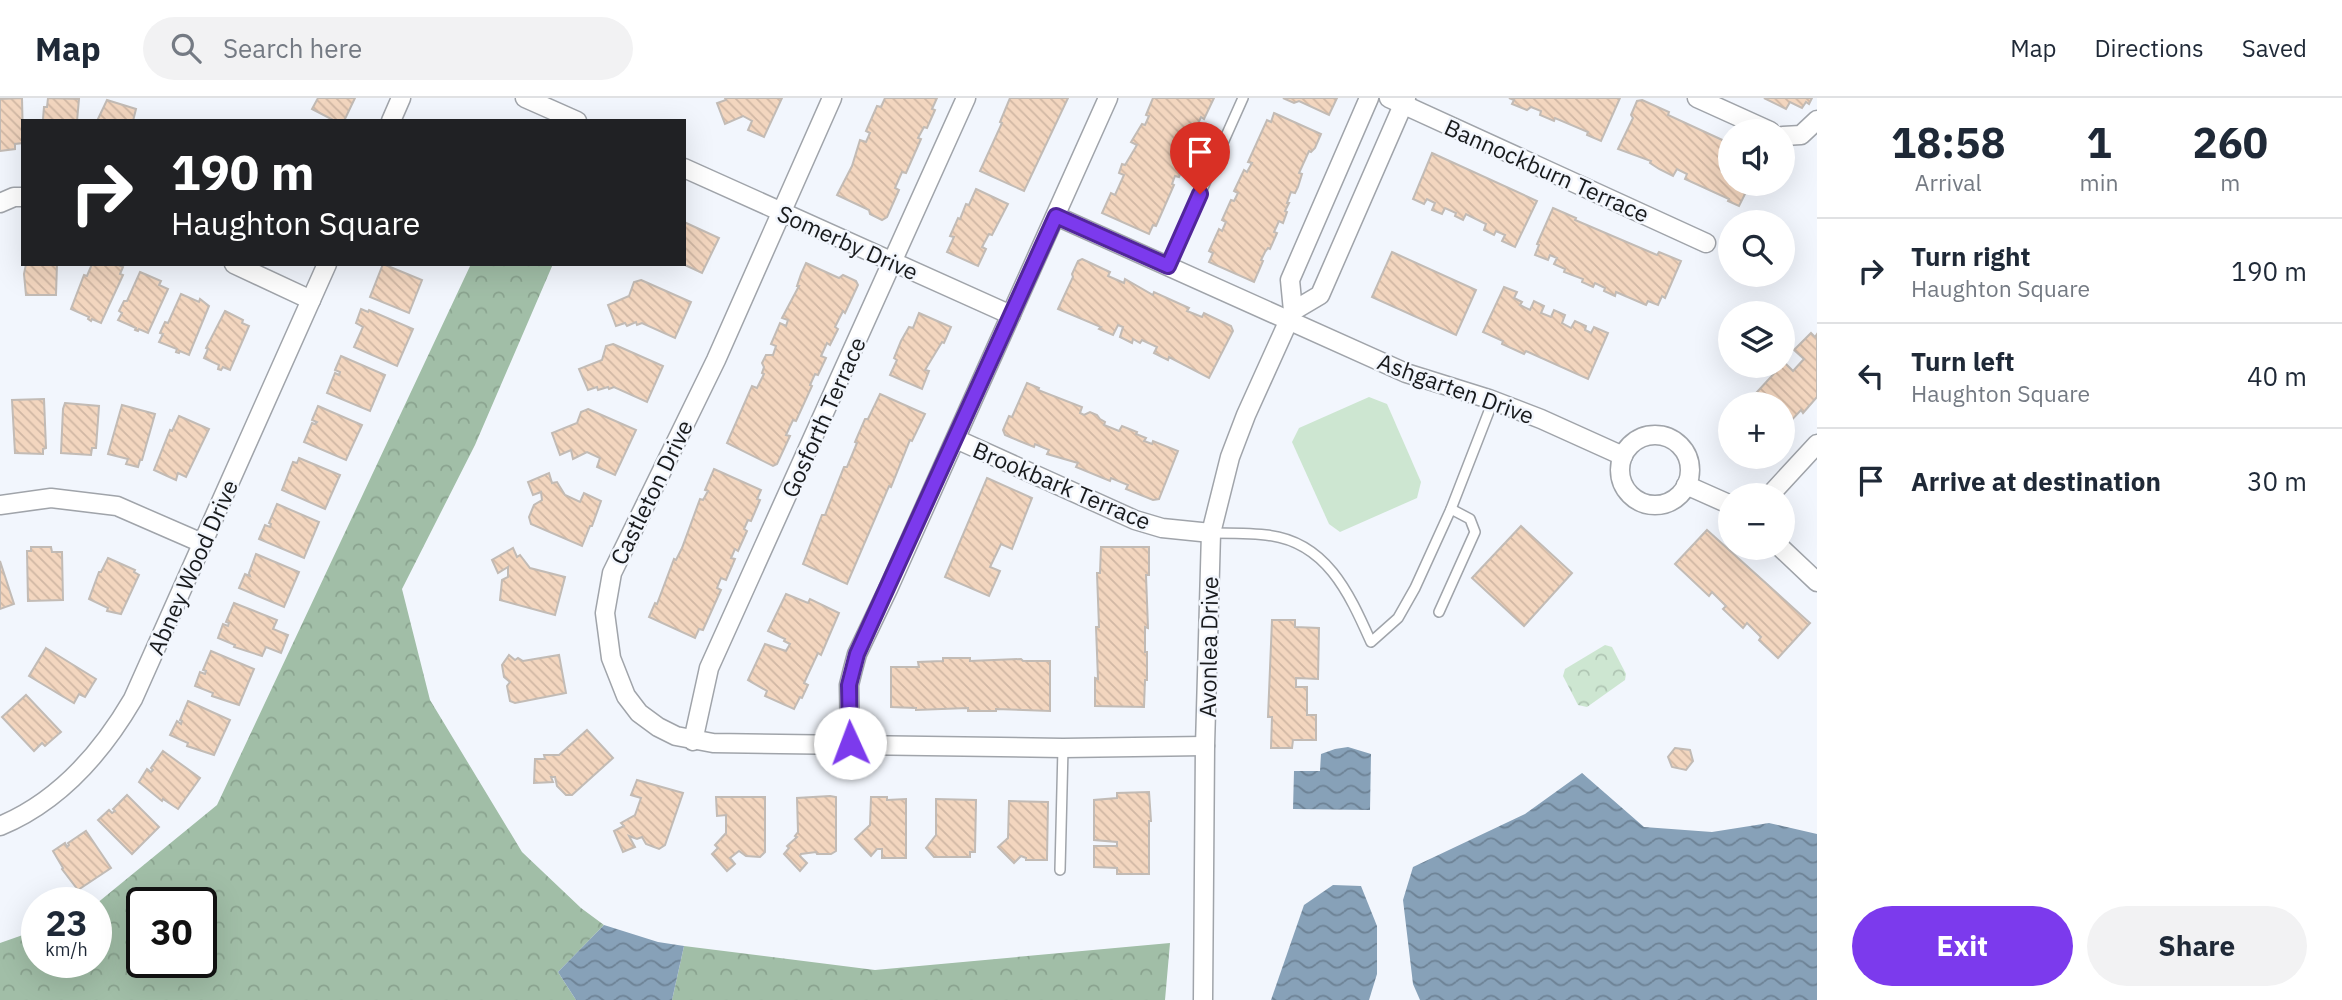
<!DOCTYPE html>
<html lang="en">
<head>
<meta charset="utf-8">
<style>
	:root { --surface:#fff; --page:#f2f2f3; --text:#1f2937; --muted:#747a83; --line:#e0e1e3; --accent:#7c3aed }
	body { margin:0; font-family:"IBM Plex Sans",sans-serif; background:var(--page); color:var(--text); height:100vh; display:flex; flex-direction:column; font-size:26px; white-space:nowrap }
	* { box-sizing:border-box; margin:0 }
	p { font-size:23px; color:var(--muted) }
	.icon { flex:none; width:38px; height:38px; fill:none; stroke:currentColor; stroke-width:2; stroke-linecap:round; stroke-linejoin:round }
	.map { position:relative; flex:1; overflow:hidden }
	.panel { display:flex; flex-direction:column; background:var(--surface); width:525px }
	.panel>* { flex:none }
	.hud { position:absolute; left:21px; top:21px; width:665px; height:147px; border-radius:0px; box-shadow:0 7px 28px #0002; background:#202124; color:#fff; overflow:hidden }
	.buttons { position:absolute; left:1718px; top:21px; display:grid; gap:14px }
	.buttons a { display:grid; place-items:center; width:77px; height:77px; border-radius:50%; background:var(--surface); box-shadow:0 7px 28px #0002; font-size:35px }
	.speed { position:absolute; left:21px; top:789px; display:flex; gap:14px; font-size:35px; font-weight:700; text-align:center }
	.speed>* { display:grid; place-content:center; width:91px; height:91px; border-radius:50%; background:var(--surface); box-shadow:0 7px 28px #0002; line-height:1 }
	.speed small { font-size:18px; font-weight:400 }
	.speed .limit { border:4px solid #111; border-radius:10px; background:#fff; color:#111 }
	.pin { position:absolute; display:grid; place-items:center; width:60px; height:60px; color:#fff; margin:-72px -30px; border-radius:50% 50% 50% 0; rotate:-45deg; box-shadow:0 0 7px #0007 }
	.pin .icon { rotate:45deg }
	.me { position:absolute; width:77px; margin:-38px; rotate:358deg; stroke-linejoin:round; filter:drop-shadow(0 0 5px #0008) }
	.turn { display:flex; align-items:center; gap:24px; height:147px; padding:0 35px; font-size:32px }
	.turn .icon { width:91px; height:91px; stroke-width:2.5 }
	.turn b { display:block; font-size:49px; line-height:60px }
	.eta { display:flex; justify-content:space-evenly; align-items:center; height:119px; text-align:center }
	.eta b { font-size:42px; font-weight:800; line-height:49px }
	.action { display:flex; gap:14px; margin-top:auto; padding:14px 35px }
	.action a { flex:1; height:80px; border-radius:42px; background:var(--accent); color:#fff; font-size:28px; font-weight:800; line-height:80px; text-align:center }
	.action a+a { background:var(--page); color:var(--text) }
	ul { padding:0; list-style:none }
	li { display:flex; align-items:center; gap:21px; height:105px; padding:0 35px; border-top:2px solid var(--line) }
	li div { flex:1 }
	li b { display:block; font-size:26px }
	li em { font-style:normal }
	header { display:flex; align-items:center; gap:42px; box-sizing:border-box; height:98px; padding:0 35px; background:var(--surface); border-bottom:2px solid var(--line) }
	header strong { font-size:33px }
	nav { display:flex; gap:38px; margin-inline-start:auto; font-size:24px }
	.search { width:490px; height:63px; background:var(--page); display:flex; align-items:center; gap:18px; box-sizing:border-box; padding:0 24px; border-radius:38px; color:var(--muted); font-size:26px }
	main { display:flex; flex:1; min-height:0 }
	.map>svg:first-child { display:block }
	.grass { fill:#cde6d1 }
	.forest { fill:url(#forest-crowns); fill-rule:evenodd }
	.park { fill:url(#park-crowns) }
	.water { fill:url(#water-waves) }
	.building { fill:url(#building-back-hatch); stroke:#c2bbb5; stroke-width:2 }
	.lines { fill:none; stroke-linecap:round; stroke-linejoin:round }
	.service-casing { stroke:#a0a4aa; stroke-width:12 }
	.minor-casing { stroke:#a0a4aa; stroke-width:21 }
	.service { stroke:#fff; stroke-width:9 }
	.minor { stroke:#fff; stroke-width:18 }
	.route-casing { stroke:#51269a; stroke-width:18 }
	.route { stroke:#7c3aed; stroke-width:12 }
	.labels { text-anchor:middle; dominant-baseline:central; stroke-width:5; stroke-linejoin:round; paint-order:stroke }
	.street-label { font-size:23px; fill:#181a1c; stroke:#f2f6fd }
</style>
</head>
<body>
<header>
<strong>Map</strong>
<div class="search"><svg class="icon" aria-label="search" viewBox="0 0 24 24"><circle cx="10" cy="10" r="6"/><path d="M15 15l6 6"/></svg>Search here</div>
<nav><a>Map</a><a>Directions</a><a>Saved</a></nav>
</header>
<main>
<div class="map">
<svg width="1817" height="902" viewBox="0 0 1817 902">
	<defs>
		<pattern id="forest-crowns" width="20" height="18" patternUnits="userSpaceOnUse" patternTransform="scale(1.75)"><rect width="20" height="18" fill="#a1bea7"/><path d="M2 6a3 3 0 1 1 6 0M12 15a3 3 0 1 1 6 0" fill="none" stroke="#8aa38f"/></pattern>
		<pattern id="park-crowns" width="20" height="18" patternUnits="userSpaceOnUse" patternTransform="scale(1.75)"><rect width="20" height="18" fill="#cde6d1"/><path d="M2 6a3 3 0 1 1 6 0M12 15a3 3 0 1 1 6 0" fill="none" stroke="#afc5b3"/></pattern>
		<pattern id="water-waves" width="16" height="10" patternUnits="userSpaceOnUse" patternTransform="scale(1.75)"><rect width="16" height="10" fill="#87a1b8"/><path d="M0 5q4-4 8 0t8 0" fill="none" stroke="#6d8295"/></pattern>
		<pattern id="building-back-hatch" width="6" height="6" patternUnits="userSpaceOnUse" patternTransform="scale(1.75)"><rect width="6" height="6" fill="#f3d6bf"/><path d="M-1 5l2 2M0 0l6 6M5-1l2 2" fill="none" stroke="#d0b7a4"/></pattern>
	</defs>
	<rect width="100%" height="100%" fill="#f2f6fd"/>
	<polygon class="grass" points="1369,299 1387,306 1421,384 1417,400 1340,434 1329,426 1292,344 1299,330"/>
	<g class="forest">
		<path d="M 471,166 L 553,166 L 475,347 L 402,491 L 430,602 L 522,754 L 581,810 L 604,827 L 558,874 L 576,902 L 0,902 L 0,845 L 37,832 L 37,864 L 96,864 L 96,806 L 217,707 ZM 142,805 L 201,805 L 201,864 L 142,864 Z"/>
		<polygon points="1170,845 1165,902 672,902 684,848 875,872"/>
	</g>
	<polygon class="park" points="1605,547 1612,549 1626,576 1625,582 1587,609 1578,607 1563,578 1565,571"/>
	<g class="water">
		<polygon points="1348,649 1371,656 1370,712 1293,711 1294,673 1320,673 1321,656 1335,651"/>
		<polygon points="1582,675 1644,729 1712,734 1769,725 1817,736 1817,902 1420,902 1413,886 1403,802 1413,769 1525,716"/>
		<polygon points="1333,787 1361,788 1377,828 1377,876 1369,902 1271,902 1304,807"/>
		<polygon points="604,827 658,844 684,848 672,902 576,902 558,874"/>
	</g>
	<g class="building">
		<polygon points="22,0 23,45 15,46 15,51 0,53 0,1"/>
		<polygon points="48,0 79,1 77,23 46,23 43,21 44,9 47,9"/>
		<polygon points="318,0 355,0 344,23 335,23 312,11"/>
		<polygon points="725,0 782,0 764,39 748,32 752,23 743,18 725,26 717,5 726,2"/>
		<polygon points="885,0 937,0 932,11 935,12 927,30 924,29 918,40 921,41 906,75 902,74 895,90 899,92 887,119 882,122 870,116 869,112 837,97 852,68 860,42 866,44 870,35 866,33 877,8 881,9"/>
		<polygon points="1010,0 1068,0 1024,93 980,73 1002,25 1000,24"/>
		<polygon points="1153,0 1214,0 1204,21 1201,19 1197,28 1200,29 1186,57 1188,58 1179,79 1175,78 1172,86 1174,87 1156,128 1153,127 1149,136 1102,115 1111,95 1115,97 1124,77 1119,75 1122,66 1125,67 1137,47 1131,44 1142,26 1145,27 1149,18 1146,17"/>
		<polygon points="1283,0 1337,0 1329,17 1299,3 1294,5"/>
		<polygon points="1509,0 1620,0 1601,43 1587,37 1588,34 1555,20 1554,23 1540,17 1541,13 1531,9 1527,12 1512,6 1514,2"/>
		<polygon points="1764,0 1812,0 1809,6 1806,4 1802,10 1790,4 1786,11"/>
		<polygon points="107,2 136,11 133,23 97,23"/>
		<polygon points="1642,2 1669,14 1668,17 1731,46 1731,86 1750,86 1739,108 1728,103 1729,101 1685,81 1687,76 1677,71 1673,78 1659,71 1650,65 1651,63 1618,51 1633,20 1631,17 1637,3"/>
		<polygon points="1274,15 1321,36 1315,50 1311,54 1309,53 1299,75 1302,76 1298,89 1295,95 1291,94 1287,105 1289,105 1285,113 1287,114 1283,125 1279,123 1274,134 1277,135 1270,151 1268,150 1265,154 1261,162 1263,163 1254,184 1209,164 1213,155 1209,153 1219,131 1222,133 1226,124 1222,122 1231,102 1234,103 1238,95 1234,93 1244,72 1247,74 1252,65 1248,64 1267,22 1271,24"/>
		<polygon points="1432,55 1537,103 1515,149 1502,143 1505,137 1496,133 1494,137 1484,132 1486,126 1466,116 1463,122 1455,118 1456,115 1445,110 1442,116 1432,112 1435,105 1427,101 1424,106 1413,101"/>
		<polygon points="976,91 1008,106 992,137 989,136 982,149 986,151 978,168 947,154 954,139 950,138 958,120 960,121 966,106 969,107"/>
		<polygon points="1553,110 1576,120 1575,122 1657,157 1659,154 1681,163 1665,200 1662,198 1658,207 1648,203 1646,207 1616,194 1615,198 1604,193 1605,190 1595,185 1593,189 1582,184 1583,181 1564,174 1565,171 1554,166 1557,160 1550,157 1548,162 1535,157 1539,147 1537,146"/>
		<polygon points="684,124 719,140 702,175 683,166"/>
		<polygon points="1392,154 1476,192 1456,237 1372,199"/>
		<polygon points="1082,161 1110,174 1108,178 1124,185 1125,181 1153,197 1154,194 1189,210 1187,213 1202,219 1204,215 1231,228 1233,233 1209,280 1169,259 1168,262 1154,255 1157,249 1142,242 1140,245 1133,241 1132,245 1120,239 1123,229 1118,227 1113,237 1099,231 1101,229 1058,211 1073,179 1072,176 1078,163"/>
		<polygon points="806,165 839,180 843,177 856,183 858,187 845,215 843,213 835,229 838,231 830,247 827,245 821,258 826,260 818,277 815,276 810,287 812,288 796,323 793,322 786,337 790,338 777,366 773,368 727,345 752,288 757,290 764,276 762,275 764,269 762,265 766,257 773,257 776,248 771,246 780,225 786,228 788,222 782,220 799,188 797,188 801,176"/>
		<polygon points="26,166 57,166 56,197 26,197 24,176"/>
		<polygon points="92,166 116,166 123,169 120,176 123,177 101,225 92,221 91,223 88,221 89,219 71,211 84,177 87,178"/>
		<polygon points="383,166 422,182 409,215 370,199"/>
		<polygon points="140,174 161,183 159,187 168,191 148,235 139,231 138,233 135,232 136,230 118,222 122,215 119,213 124,203 127,203"/>
		<polygon points="641,182 691,204 675,240 642,225 637,227 636,224 627,228 625,225 616,228 608,207 629,198 634,184"/>
		<polygon points="1504,189 1517,194 1514,200 1522,204 1520,207 1530,212 1534,203 1544,208 1541,215 1551,219 1554,212 1565,217 1562,225 1571,230 1575,223 1586,228 1585,232 1591,235 1594,229 1608,235 1588,281 1526,253 1524,256 1502,246 1503,243 1483,234"/>
		<polygon points="181,196 199,204 200,201 209,208 189,257 180,253 179,255 176,254 177,251 159,244 163,236 160,235 165,224 168,225"/>
		<polygon points="361,211 368,214 369,212 413,231 397,268 354,249 363,229 356,225"/>
		<polygon points="225,213 243,222 242,225 249,228 230,272 223,269 221,272 218,271 219,267 204,260 208,251 206,250"/>
		<polygon points="919,215 951,229 944,245 942,244 925,272 929,273 922,291 890,277 897,262 894,260 901,243 909,229 913,230"/>
		<polygon points="1811,235 1815,239 1817,236 1817,299 1803,315 1801,312 1786,328 1788,330 1783,336 1783,306 1746,306 1781,268 1783,268 1784,264 1793,273 1804,261 1794,252"/>
		<polygon points="613,246 663,268 647,304 614,289 609,291 608,289 598,292 597,289 588,292 579,271 602,262 606,248"/>
		<polygon points="341,258 385,277 370,313 327,295 335,275 339,277 340,274 335,272"/>
		<polygon points="1027,285 1039,290 1038,292 1082,309 1080,315 1084,317 1090,314 1097,317 1100,321 1105,324 1104,327 1119,333 1122,328 1137,334 1136,336 1146,340 1144,343 1152,346 1153,343 1178,353 1159,401 1153,402 1126,391 1128,387 1111,380 1110,383 1076,369 1078,365 1047,356 1049,352 1035,346 1034,349 1005,337 1003,332 1009,318 1012,319"/>
		<polygon points="880,296 925,316 912,343 910,342 891,389 889,388 847,486 803,466 822,417 825,417 844,369 847,369 857,345 855,344 865,321 868,321"/>
		<polygon points="44,301 46,350 43,351 43,356 15,355 12,302"/>
		<polygon points="65,305 99,308 96,350 92,350 91,357 61,355 63,311"/>
		<polygon points="122,307 155,316 142,362 140,362 138,369 126,366 128,361 108,356"/>
		<polygon points="318,308 362,327 346,362 304,344 312,325 315,326 317,324 312,322"/>
		<polygon points="588,311 636,332 615,377 597,369 600,360 587,354 573,361 571,352 560,357 552,335 577,325 581,314"/>
		<polygon points="179,318 209,331 186,379 178,375 176,382 154,372 170,332 172,333"/>
		<polygon points="299,360 340,377 325,411 282,392 293,364 297,365"/>
		<polygon points="714,371 761,392 757,401 760,402 751,423 748,422 744,431 747,433 738,453 735,451 731,460 735,461 726,482 721,480 717,490 721,492 703,532 699,531 695,540 649,519 655,505 657,506 674,461 676,462 682,450 700,401 703,402 708,393 705,392"/>
		<polygon points="549,375 552,385 557,384 565,397 580,404 584,395 601,403 592,428 590,428 582,448 531,426 529,419 534,407 542,402 541,394 533,397 528,384"/>
		<polygon points="987,380 1032,400 1012,451 1001,446 990,469 1000,473 989,498 945,479"/>
		<polygon points="277,406 319,424 304,460 259,441 265,427 270,429 271,426 269,425"/>
		<polygon points="1521,428 1572,475 1524,528 1472,480"/>
		<polygon points="1707,432 1810,525 1778,560 1759,542 1761,539 1747,525 1743,530 1723,511 1726,508 1712,494 1709,498 1675,466"/>
		<polygon points="31,449 51,449 52,454 62,454 63,502 28,503 27,453 31,453"/>
		<polygon points="1101,449 1149,449 1149,477 1146,477 1148,530 1145,529 1145,554 1147,554 1147,582 1145,582 1144,609 1095,608 1095,580 1098,581 1096,529 1099,529 1097,475 1100,475"/>
		<polygon points="513,450 517,459 520,457 530,470 565,479 555,517 500,502 502,482 508,479 508,469 498,475 492,462"/>
		<polygon points="256,456 299,474 284,509 239,490 245,476 250,478 249,475"/>
		<polygon points="108,460 135,472 134,474 139,477 121,516 107,513 108,510 89,501 99,474 101,474"/>
		<polygon points="0,463 14,506 0,511"/>
		<polygon points="786,496 808,505 810,501 839,515 821,557 818,555 804,585 808,587 802,600 800,599 794,611 765,598 767,593 748,582 765,546 786,553 790,546 784,543 785,541 768,533"/>
		<polygon points="234,505 277,522 273,531 288,537 281,555 266,549 262,558 234,549 235,547 218,540 223,526 228,528 229,525 226,524"/>
		<polygon points="1272,522 1295,522 1295,529 1319,530 1318,581 1296,580 1296,589 1307,589 1307,617 1316,617 1316,642 1293,642 1292,650 1271,650 1272,619 1268,619"/>
		<polygon points="46,550 96,581 85,599 79,596 74,605 29,578"/>
		<polygon points="211,553 254,571 239,607 212,598 213,595 195,588 200,574 205,576 206,573 203,572"/>
		<polygon points="509,557 515,562 518,560 523,563 559,557 566,595 515,605 510,603 507,588 510,584 504,579 502,567"/>
		<polygon points="943,560 970,560 970,563 1021,561 1023,563 1050,563 1050,613 996,611 996,613 968,613 968,610 916,612 916,610 891,609 891,569 919,569 918,564 943,563"/>
		<polygon points="26,597 61,634 45,648 42,645 34,653 2,619"/>
		<polygon points="188,603 230,622 214,657 187,648 188,645 170,637 177,623 181,626 182,623 180,622"/>
		<polygon points="587,632 613,660 572,697 566,697 557,688 555,679 551,679 553,684 534,685 535,661 545,661 544,657 559,657"/>
		<polygon points="1675,650 1690,652 1693,663 1686,672 1672,669 1668,659"/>
		<polygon points="163,653 200,680 178,711 163,701 162,703 139,684 147,671 151,674 153,672 151,670"/>
		<polygon points="637,682 683,695 665,747 659,751 646,746 642,739 637,741 629,738 635,749 623,754 614,733 624,728 621,725 635,717 641,700 631,697"/>
		<polygon points="1149,694 1151,723 1149,723 1149,776 1117,776 1117,770 1094,769 1094,748 1117,748 1117,744 1094,742 1094,702 1117,700 1117,695"/>
		<polygon points="127,697 159,729 132,756 98,722 109,712 112,715 115,713 113,711"/>
		<polygon points="830,698 836,699 836,753 831,756 817,756 816,754 801,756 800,758 807,765 800,773 784,756 789,750 787,748 797,739 795,738 798,734 797,700"/>
		<polygon points="716,699 765,699 765,754 760,759 746,758 739,753 730,760 735,766 727,773 712,756 718,750 715,747 726,735 726,717 717,718"/>
		<polygon points="871,699 887,699 887,702 906,701 906,760 882,760 882,751 877,751 871,758 855,741 870,727"/>
		<polygon points="936,701 976,702 975,754 970,754 970,759 934,759 926,750 936,737"/>
		<polygon points="1009,703 1048,704 1047,762 1026,762 1026,760 1021,758 1014,765 998,749 1008,740"/>
		<polygon points="86,733 111,770 78,792 62,771 63,770 53,753 65,745 67,749 69,747 68,745"/>
	</g>
	<g class="lines">
		<defs>
			<g id="service">
				<polyline points="1168,168 1243,0"/>
				<path d="M 1211,435 C 1229,435 1248,435 1266,437 C 1326,443 1349,495 1371,544 L 1398,520 L 1415,490 L 1451,411 L 1493,303"/>
				<polyline points="1439,514 1475,434 1470,421 1451,411"/>
				<polyline points="1060,772 1063,650"/>
			</g>
			<g id="minor">
				<polyline points="525,0 577,23"/>
				<polyline points="832,0 716,262 612,475 605,515 611,560 626,598 639,615 658,629 676,638 713,645 1063,650 1205,648"/>
				<polyline points="1389,0 1706,145"/>
				<polyline points="1697,0 1770,33"/>
				<polyline points="391,23 401,0"/>
				<polyline points="1783,38 1801,37 1817,22"/>
				<polyline points="684,70 1011,217"/>
				<polyline points="0,105 14,99 23,99"/>
				<polyline points="1056,118 1406,275 1489,301 1541,321 1623,358"/>
				<polyline points="234,166 311,202"/>
				<polyline points="1293,213 1320,197 1406,0"/>
				<circle cx="1655" cy="372" r="35"/>
				<polyline points="956,341 1135,422 1162,430 1211,435"/>
				<polyline points="1686,387 1731,407"/>
				<polyline points="1770,397 1817,346"/>
				<polyline points="0,407 51,400 117,408 202,445"/>
				<polyline points="1781,450 1817,484"/>
				<polyline points="693,643 709,570 966,0"/>
				<polyline points="850,645 849,587 853,571 857,556 888,491 1108,0"/>
				<path d="M 0,728 C 58,704 102,654 133,601 L 327,166"/>
				<polyline points="1203,902 1205,648 1211,435 1230,359 1246,317 1293,213 1290,182 1369,0"/>
			</g>
		</defs>
		<use href="#service" class="service-casing"/>
		<use href="#minor" class="minor-casing"/>
		<use href="#service" class="service"/>
		<use href="#minor" class="minor"/>
	</g>
	<g class="lines">
		<defs>
			<polyline id="route" points="850,645 849,587 857,556 1056,118 1168,168 1200,96"/>
		</defs>
		<use href="#route" class="route-casing"/>
		<use href="#route" class="route"/>
	</g>
	<g class="labels">
		<g class="street-label">
			<text transform="translate(1547 72) rotate(24)">Bannockburn Terrace</text>
			<text transform="translate(848 144) rotate(24)">Somerby Drive</text>
			<text transform="translate(1456 290) rotate(20)">Ashgarten Drive</text>
			<text transform="translate(823 319) rotate(-66)">Gosforth Terrace</text>
			<text transform="translate(1062 387) rotate(23)">Brookbark Terrace</text>
			<text transform="translate(651 394) rotate(-64)">Castleton Drive</text>
			<text transform="translate(192 469) rotate(-66)">Abney Wood Drive</text>
			<text transform="translate(1208 549) rotate(-89)">Avonlea Drive</text>
		</g>
	</g>
</svg>
<div class="buttons">
<a><svg class="icon" aria-label="sound" viewBox="0 0 24 24"><path d="M4 9h4l5-4v14l-5-4H4zM17 9q2 3 0 6"/></svg></a>
<a><svg class="icon" aria-label="search" viewBox="0 0 24 24"><circle cx="10" cy="10" r="6"/><path d="M15 15l6 6"/></svg></a>
<a><svg class="icon" aria-label="layers" viewBox="0 0 24 24"><path d="M12 4l9 5-9 5-9-5zM3 14l9 5 9-5"/></svg></a>
<a>+</a>
<a>−</a>
</div>
<div class="speed"><div>23<small>km/h</small></div><div class="limit">30</div></div>
<div class="pin" style="left:1200px;top:96px;background:#d93025"><svg class="icon" aria-label="arrive" viewBox="0 0 24 24"><path d="M6 21V4h12l-3 4 3 4H6"/></svg></div>
<svg class="me" style="left:850px;top:645px" viewBox="-20 -20 40 40"><circle r="19" fill="#fff"/><path d="M0-13L10 11 0 6-10 11z" fill="#7c3aed"/></svg>
<div class="hud">
<div class="turn"><svg class="icon" aria-label="right" viewBox="0 0 24 24"><path d="M7 20v-9h11M14 6l5 5-5 5"/></svg><div><b>190 m</b>Haughton Square</div></div>
</div>
</div>
<section class="panel">
<div class="eta">
<div><b>18:58</b><p>Arrival</p></div>
<div><b>1</b><p>min</p></div>
<div><b>260</b><p>m</p></div>
</div>
<ul>
<li><svg class="icon" aria-label="right" viewBox="0 0 24 24"><path d="M7 20v-9h11M14 6l5 5-5 5"/></svg><div><b>Turn right</b><p>Haughton Square</p></div><em>190 m</em></li>
<li><svg class="icon" aria-label="left" viewBox="0 0 24 24"><path d="M17 20v-9H6M10 6l-5 5 5 5"/></svg><div><b>Turn left</b><p>Haughton Square</p></div><em>40 m</em></li>
<li><svg class="icon" aria-label="arrive" viewBox="0 0 24 24"><path d="M6 21V4h12l-3 4 3 4H6"/></svg><div><b>Arrive at destination</b></div><em>30 m</em></li>
</ul>
<div class="action"><a>Exit</a><a>Share</a></div>
</section>
</main>
</body>
</html>
